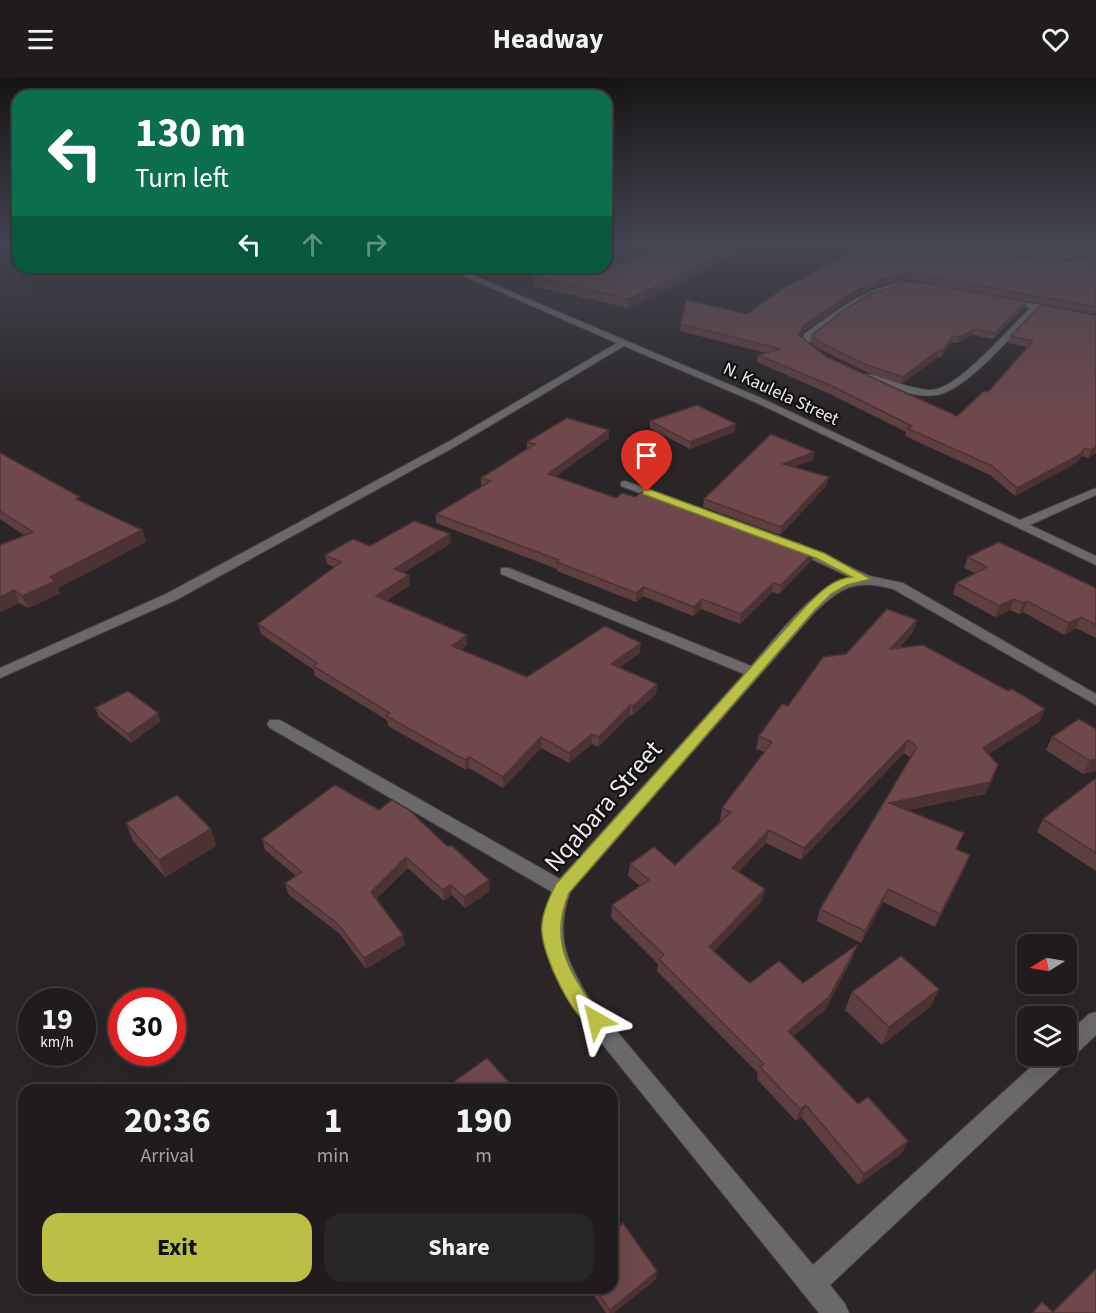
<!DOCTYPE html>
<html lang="en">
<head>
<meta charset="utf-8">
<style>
	:root { --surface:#201c1d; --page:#282526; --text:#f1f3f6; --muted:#a2a1a4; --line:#3d3a3b; --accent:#bac046 }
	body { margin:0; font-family:"Source Sans 3",sans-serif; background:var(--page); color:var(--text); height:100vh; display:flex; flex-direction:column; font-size:22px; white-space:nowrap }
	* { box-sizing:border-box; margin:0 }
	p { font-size:20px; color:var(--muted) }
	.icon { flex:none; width:33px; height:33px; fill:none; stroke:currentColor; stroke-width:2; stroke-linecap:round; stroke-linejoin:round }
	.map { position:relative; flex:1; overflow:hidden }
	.drawer { position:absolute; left:18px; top:1006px; width:600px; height:210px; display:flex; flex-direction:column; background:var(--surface); border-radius:18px; box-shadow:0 6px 24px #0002,0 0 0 2px var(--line) }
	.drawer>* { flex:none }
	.guide { position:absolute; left:12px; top:12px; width:600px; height:183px; border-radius:18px; box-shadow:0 6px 24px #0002,0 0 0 2px var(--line); background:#0b6e4f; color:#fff; overflow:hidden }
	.needle { width:39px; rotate:259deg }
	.controls { position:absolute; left:1017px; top:856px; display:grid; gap:12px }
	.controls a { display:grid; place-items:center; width:60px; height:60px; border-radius:12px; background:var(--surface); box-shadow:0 6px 24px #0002,0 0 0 2px var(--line); font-size:30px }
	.speed { position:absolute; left:18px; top:910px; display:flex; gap:12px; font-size:30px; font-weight:700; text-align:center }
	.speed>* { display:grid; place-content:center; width:78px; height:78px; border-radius:50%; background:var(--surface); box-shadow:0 6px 24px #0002,0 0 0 2px var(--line); line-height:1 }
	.speed small { font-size:15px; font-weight:400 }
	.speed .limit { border:9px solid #d22; background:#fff; color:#111 }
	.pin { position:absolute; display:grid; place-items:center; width:51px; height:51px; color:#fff; margin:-62px -26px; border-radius:50% 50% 50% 0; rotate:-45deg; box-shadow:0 0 6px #0007 }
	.pin .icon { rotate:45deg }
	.me { position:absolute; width:66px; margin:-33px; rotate:323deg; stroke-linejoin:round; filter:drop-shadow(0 0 4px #0008) }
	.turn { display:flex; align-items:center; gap:21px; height:126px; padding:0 24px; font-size:27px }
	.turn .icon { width:78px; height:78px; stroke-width:2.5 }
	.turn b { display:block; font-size:42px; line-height:51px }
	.lanes { display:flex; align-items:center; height:57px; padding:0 24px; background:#0003; justify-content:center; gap:30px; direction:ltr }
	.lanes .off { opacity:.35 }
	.eta { display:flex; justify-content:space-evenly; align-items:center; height:102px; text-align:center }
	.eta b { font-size:36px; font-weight:700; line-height:42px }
	.cta { display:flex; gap:12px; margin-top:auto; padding:12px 24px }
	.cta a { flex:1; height:69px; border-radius:18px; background:var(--accent); color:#111; font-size:24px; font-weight:700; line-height:69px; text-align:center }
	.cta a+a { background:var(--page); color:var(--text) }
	header { display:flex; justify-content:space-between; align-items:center; height:78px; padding:0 24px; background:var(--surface); font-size:27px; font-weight:700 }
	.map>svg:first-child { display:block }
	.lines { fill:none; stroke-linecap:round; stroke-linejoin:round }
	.minor-casing { stroke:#454142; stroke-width:2 }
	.minor { fill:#6a686a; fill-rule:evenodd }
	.wall { fill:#5f3e40 }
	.shaded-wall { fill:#4d3234 }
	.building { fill:#6e484a; stroke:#4d3234; stroke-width:1.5 }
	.route { fill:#bac046; stroke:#797d2e; stroke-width:1.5 }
	.labels { text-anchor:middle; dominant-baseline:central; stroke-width:4.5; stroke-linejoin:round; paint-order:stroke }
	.far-street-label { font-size:18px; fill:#edeaeb; stroke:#110f10 }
	.near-street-label { font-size:26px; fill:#edeaeb; stroke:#110f10 }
</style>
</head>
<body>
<header><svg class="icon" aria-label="menu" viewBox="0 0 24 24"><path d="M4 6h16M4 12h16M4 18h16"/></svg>Headway<svg class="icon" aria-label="heart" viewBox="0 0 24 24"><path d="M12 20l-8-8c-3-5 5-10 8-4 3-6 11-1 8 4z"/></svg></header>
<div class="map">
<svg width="1096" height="1235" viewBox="0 0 1096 1235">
	<rect width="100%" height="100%" fill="#2a2527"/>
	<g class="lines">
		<defs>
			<g id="minor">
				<polygon points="1096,172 1096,178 1090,184 1076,188 1072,186 1086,182"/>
				<polygon points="443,189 453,189 761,320 1020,442 1096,410 1096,417 1030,447 1096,478 1096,487 755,324 624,268 456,368 176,522 0,600 0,590 166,516 448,364 617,265"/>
				<path d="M 909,204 L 932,208 L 928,210 C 873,205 852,228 811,259 L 810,267 L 820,273 L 820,277 L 814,277 L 802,268 L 804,256 C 838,232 866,208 909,204 Z"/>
				<path d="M 1008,221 L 1096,238 L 1096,242 L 1037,231 C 1015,254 971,307 941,316 C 927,320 910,316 896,312 C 885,308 871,304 862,297 C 871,291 916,317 937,311 C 963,304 1010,250 1030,230 L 1005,225 Z"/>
				<polygon points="625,403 666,418 668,420 662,423 658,422 621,408 621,404"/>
				<path d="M 794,464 L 870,498 L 903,505 L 1096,616 L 1096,627 L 893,511 C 857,501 842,508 815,534 L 570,814 C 555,859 566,880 588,919 L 813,1187 L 1043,978 L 1066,978 L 1066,957 L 1089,936 L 1096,934 L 1096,957 L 1074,978 L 1068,980 L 1066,985 L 830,1207 L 845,1226 L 849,1235 L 819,1235 L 574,931 C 550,889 534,863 552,814 L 270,650 L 267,646 L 270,642 L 280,642 L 560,801 L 744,596 L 501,496 L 501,490 L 509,490 L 751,588 C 777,559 812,508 852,500 L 790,471 L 790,465 Z"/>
			</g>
		</defs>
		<use href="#minor" class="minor-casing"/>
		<use href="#minor" class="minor"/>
	</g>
	<g class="wall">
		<polygon points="606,165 668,165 616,187 631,184 675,165 760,165 628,230 534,208 534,199 536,199 506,189 606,189 614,187 606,187"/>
		<polygon points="858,165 959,165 1003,178 1071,183 1088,180 1096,176 1096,236 908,201 878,208 852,220 803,254 801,259 827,279 957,338 988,314 1027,269 1008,265 1010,258 1041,227 1096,375 1088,380 1082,378 1076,385 1015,418 990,397 905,358 906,354 832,317 757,284 758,277 766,275 680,253 681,246 747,236 861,170 857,170"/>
		<polygon points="965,165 1096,165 1096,171 1094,170 1085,179 1048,181 999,175"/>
		<polygon points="1027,224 1025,230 993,261 973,257 957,265 952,264 941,279 938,279 901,306 866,294 818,270 811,264 812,257"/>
		<polygon points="650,343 735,354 690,371 650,350"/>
		<polygon points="609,360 555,398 616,420 814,474 812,482 779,516 772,514 740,546 701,531 693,538 643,518 636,524 557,493 557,491 436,445 436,436 481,409 481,400 527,371 527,364"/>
		<polygon points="814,374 813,382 794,389 827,407 780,457 703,429 704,421"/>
		<polygon points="0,375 81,423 142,452 146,464 58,510 60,515 28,530 19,525 0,534 24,457 0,441"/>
		<polygon points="451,465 403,495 409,497 410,507 386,523 467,567 461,572 527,599 640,575 620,589 657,606 656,616 632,638 630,637 598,669 592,666 569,685 541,670 503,710 469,690 466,692 388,648 387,642 315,598 314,592 261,556 258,546 334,489 327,486 325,477 370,468"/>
		<polygon points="968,479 1096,510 1096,560 1076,550 1064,557 1023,534 1019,536 1010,532 995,539 953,516 956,505 975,495 964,490"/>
		<polygon points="917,542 913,554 899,570 1008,613 1045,631 1039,644 988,676 993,700 985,716 908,732 957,771 965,790 935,849 883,824 861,865 817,843 820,831 911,680 904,675 801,782 766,765 738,794 762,823 714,873 746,902 750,905 803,905 853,879 825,932 793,958 858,1026 908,1063 902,1075 858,1107 801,1039 796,1043 757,1001 758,995 657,893 658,886 611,839 612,827 640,808 628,798 630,786 675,787 722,743 720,742 722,730 764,674 756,671 759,658 788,628 846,576"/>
		<polygon points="95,630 161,643 131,665 99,639"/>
		<polygon points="1096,651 1096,693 1083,696 1046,672 1052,659"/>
		<polygon points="1096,700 1096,793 1037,754 1043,741"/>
		<polygon points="335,707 490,813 465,830 452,817 444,823 408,790 376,821 405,867 366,891 340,856 288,816 285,805 296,798 265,772 262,761"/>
		<polygon points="126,745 211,751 216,768 165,799 133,763"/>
		<polygon points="852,914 931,928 882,967 845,932"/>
		<polygon points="455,1003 515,1011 529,1012 457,1012"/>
		<polygon points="618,1150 656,1201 614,1235 606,1235 589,1210 612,1210"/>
	</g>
	<g class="shaded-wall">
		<polygon points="649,165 668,165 616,187 616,178"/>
		<polygon points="745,165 760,165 628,230 629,221"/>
		<polygon points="1095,165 1094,170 1085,179 1087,173"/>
		<polygon points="909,195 908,201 878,208 852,220 803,254 798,264 799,257 804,247 853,214 879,202"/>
		<polygon points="1027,224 1025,230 993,261 995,255"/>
		<polygon points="975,251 973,257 957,265 959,259"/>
		<polygon points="953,258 952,264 941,279 942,273"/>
		<polygon points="939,272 938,279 901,306 903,299"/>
		<polygon points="736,346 735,354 690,371 690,364"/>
		<polygon points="609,352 609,360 548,404 548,396"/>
		<polygon points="1096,369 1096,375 1088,380 1091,372"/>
		<polygon points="1085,370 1082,378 1076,385 1015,418 1017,410"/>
		<polygon points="814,374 813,382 782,393 783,386"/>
		<polygon points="829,399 827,407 780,457 781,449"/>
		<polygon points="142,452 146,464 58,510 60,515 28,530 22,518 50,499"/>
		<polygon points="450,456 451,465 395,500 394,491"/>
		<polygon points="814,474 812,482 779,516 781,507"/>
		<polygon points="409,497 410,507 377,528 376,518"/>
		<polygon points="773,505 772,514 740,546 741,536"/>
		<polygon points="644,509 643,518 636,524 636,515"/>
		<polygon points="14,512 19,525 0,534 0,519"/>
		<polygon points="702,521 701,531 693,538 694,529"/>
		<polygon points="1014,521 1010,532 995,539 999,528"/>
		<polygon points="1027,523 1023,534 1019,536 1023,525"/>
		<polygon points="1081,539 1076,550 1064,557 1069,545"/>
		<polygon points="917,542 913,554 887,583 890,571"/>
		<polygon points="467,557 467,567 453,578 452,568"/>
		<polygon points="641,565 640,575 610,596 611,586"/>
		<polygon points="657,606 656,616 632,638 633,628"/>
		<polygon points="630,627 630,637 598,669 599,659"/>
		<polygon points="1045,631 1039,644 978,683 983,670"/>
		<polygon points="158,635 161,643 131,665 128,656"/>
		<polygon points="592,656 592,666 569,685 569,675"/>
		<polygon points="541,659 541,670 503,710 503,699"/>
		<polygon points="908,662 904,675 801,782 804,770"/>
		<polygon points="469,679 469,690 466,692 465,682"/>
		<polygon points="1096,681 1096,693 1083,696 1090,683"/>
		<polygon points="998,687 985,716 885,737 889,725"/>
		<polygon points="211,751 216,768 165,799 159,782"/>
		<polygon points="769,752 766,765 730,803 732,790"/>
		<polygon points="970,777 965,790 935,849 940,836"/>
		<polygon points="406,779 408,790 373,824 371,814"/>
		<polygon points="489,802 490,813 465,830 464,819"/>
		<polygon points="451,807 452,817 444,823 443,812"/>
		<polygon points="765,811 762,823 707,881 709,869"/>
		<polygon points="888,811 883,824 861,865 865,853"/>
		<polygon points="403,857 405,867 366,891 364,880"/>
		<polygon points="858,866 853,879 825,932 784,966 788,953"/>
		<polygon points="939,911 931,928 882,967 889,949"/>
		<polygon points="806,1027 801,1039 796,1043 800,1031"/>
		<polygon points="908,1063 902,1075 858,1107 864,1096"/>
		<polygon points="657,1193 656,1201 614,1235 609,1235 610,1232"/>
	</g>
	<g class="building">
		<polygon points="606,165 649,165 616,178 606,179"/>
		<polygon points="675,165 745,165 629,221 534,199 550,195 532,189 606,189 606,188 631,184"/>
		<polygon points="868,165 959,165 1003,178 1071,183 1088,180 1096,176 1096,229 909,195 879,202 853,214 804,247 799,257 827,279 957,338 984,313 988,314 1033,263 1010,258 1041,227 1096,237 1096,369 1091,372 1085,370 1079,377 1017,410 992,388 907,350 912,348 834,309 758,277 781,271 681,246 686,222 747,236 785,209 870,166"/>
		<polygon points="988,165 1095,165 1087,173 1050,175 1000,169"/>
		<polygon points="909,204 928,205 1027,224 995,255 975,251 959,259 953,258 942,273 939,272 903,299 867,287 819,264 812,257 847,230 870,216"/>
		<polygon points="697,327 736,346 690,364 650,343"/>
		<polygon points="567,340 609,352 548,396 616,420 622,415 635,419 645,412 814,474 781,507 773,505 741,536 702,521 694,529 644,509 636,515 557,484 559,482 436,436 491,403 481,400 535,366 527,364"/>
		<polygon points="771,356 814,374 783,386 829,399 781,449 704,421"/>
		<polygon points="0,375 80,419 76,421 142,452 50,499 55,503 22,518 14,512 0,519 0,467 33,454 0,433"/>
		<polygon points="414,443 450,456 394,491 409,497 376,518 467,557 452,568 527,599 605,548 641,565 611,586 657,606 633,628 630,627 599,659 592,656 569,675 541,659 503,699 469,679 465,682 386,638 390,635 313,588 317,585 258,546 341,484 325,477 353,461 370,468"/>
		<polygon points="999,464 1096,510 1096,547 1081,539 1069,545 1027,523 1023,525 1014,521 999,528 956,505 987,489 968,479"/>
		<polygon points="887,531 917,542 890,571 923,567 1008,613 1012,611 1045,631 983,670 998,687 990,704 889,725 964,755 956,771 970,777 940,836 888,811 865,853 820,831 917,669 908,662 804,770 769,752 732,790 765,811 709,869 746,902 750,905 779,883 803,905 858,866 829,919 788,953 858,1026 868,1019 908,1063 864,1096 806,1027 800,1031 760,989 764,986 659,881 664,877 612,827 649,802 630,786 654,769 675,787 731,734 722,730 772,664 759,658 782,626 788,628 823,579 846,576"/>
		<polygon points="128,613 158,635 128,656 95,630"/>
		<polygon points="1079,641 1096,651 1096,681 1090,683 1052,659"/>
		<polygon points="1096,700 1096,775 1043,741"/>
		<polygon points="335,707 379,732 392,722 408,731 447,768 452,768 489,802 464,819 451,807 443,812 406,779 371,814 403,857 364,880 338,846 285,805 302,794 262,761"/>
		<polygon points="177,717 211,751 159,782 126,745"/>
		<polygon points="901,878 939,911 889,949 852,914"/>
		<polygon points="487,980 515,1011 523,1005 529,1012 463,1012 455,1003"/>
		<polygon points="612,1141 618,1150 623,1145 657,1193 610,1232 594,1210 612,1210"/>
		<polygon points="1096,1191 1096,1235 1032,1235 1042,1224 1053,1234"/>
	</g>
	<linearGradient id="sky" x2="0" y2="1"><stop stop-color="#171415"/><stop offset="0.49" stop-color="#444652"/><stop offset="1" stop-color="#444652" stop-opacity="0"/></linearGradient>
	<rect width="1096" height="338" fill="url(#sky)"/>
	<path class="route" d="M 643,412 L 651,412 L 824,475 L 871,501 L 847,507 L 831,516 L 814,533 L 569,815 C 552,855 563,885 588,920 C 594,927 601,934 605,942 L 602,949 L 596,951 C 572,942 544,880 542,855 C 540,839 549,820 556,806 L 806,528 C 819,515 832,501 852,499 L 816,480 L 643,416 Z"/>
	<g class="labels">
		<g class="far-street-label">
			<text transform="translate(781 316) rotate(25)">N. Kaulela Street</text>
		</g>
		<g class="near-street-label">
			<text transform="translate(603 728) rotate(-49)">Nqabara Street</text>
		</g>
	</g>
</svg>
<div class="controls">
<a><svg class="needle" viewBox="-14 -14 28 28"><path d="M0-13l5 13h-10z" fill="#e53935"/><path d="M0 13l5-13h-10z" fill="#a2a1a4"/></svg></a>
<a><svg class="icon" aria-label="layers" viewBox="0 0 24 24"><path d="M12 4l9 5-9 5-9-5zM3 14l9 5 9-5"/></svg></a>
</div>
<div class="speed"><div>19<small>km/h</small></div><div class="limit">30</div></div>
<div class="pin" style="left:647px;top:414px;background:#d93025"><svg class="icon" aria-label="arrive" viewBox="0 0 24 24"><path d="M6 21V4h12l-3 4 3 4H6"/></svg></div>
<svg class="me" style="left:596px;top:942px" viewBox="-20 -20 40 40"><path d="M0-17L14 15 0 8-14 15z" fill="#bac046" stroke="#fff" stroke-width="4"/></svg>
<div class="guide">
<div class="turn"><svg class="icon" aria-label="left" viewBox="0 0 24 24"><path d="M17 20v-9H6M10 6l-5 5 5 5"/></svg><div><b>130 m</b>Turn left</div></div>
<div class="lanes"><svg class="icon" aria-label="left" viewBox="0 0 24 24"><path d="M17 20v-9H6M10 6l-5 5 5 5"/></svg><svg class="icon off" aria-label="ahead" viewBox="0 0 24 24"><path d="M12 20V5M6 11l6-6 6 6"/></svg><svg class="icon off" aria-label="right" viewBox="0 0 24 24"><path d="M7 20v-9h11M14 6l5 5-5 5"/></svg></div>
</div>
<section class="drawer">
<div class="eta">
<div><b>20:36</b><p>Arrival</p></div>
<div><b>1</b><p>min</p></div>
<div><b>190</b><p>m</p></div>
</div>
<div class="cta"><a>Exit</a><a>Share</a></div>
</section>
</div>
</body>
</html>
